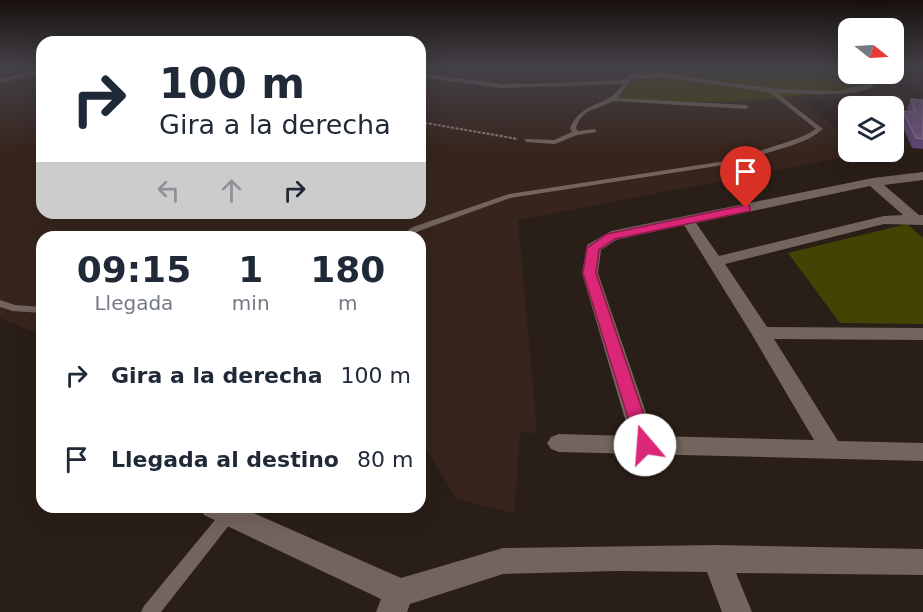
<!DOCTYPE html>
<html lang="es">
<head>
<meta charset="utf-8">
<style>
	:root { --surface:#fff; --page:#f6f6f7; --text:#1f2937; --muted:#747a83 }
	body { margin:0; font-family:"DejaVu Sans",sans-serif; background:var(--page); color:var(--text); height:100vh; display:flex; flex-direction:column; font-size:22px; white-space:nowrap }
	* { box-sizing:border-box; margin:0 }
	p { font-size:20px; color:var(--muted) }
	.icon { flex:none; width:33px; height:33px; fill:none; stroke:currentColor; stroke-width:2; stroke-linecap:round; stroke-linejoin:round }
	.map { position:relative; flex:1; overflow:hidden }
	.panel { position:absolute; left:36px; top:231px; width:390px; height:282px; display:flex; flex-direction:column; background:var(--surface); border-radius:18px; box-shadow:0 6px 24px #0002 }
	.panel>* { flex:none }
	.hud { position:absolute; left:36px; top:36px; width:390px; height:183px; border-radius:18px; box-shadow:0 6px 24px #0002; background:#fff; color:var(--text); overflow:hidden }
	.needle { width:39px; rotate:108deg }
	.controls { position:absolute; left:838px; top:18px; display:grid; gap:12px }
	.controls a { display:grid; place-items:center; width:66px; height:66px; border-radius:12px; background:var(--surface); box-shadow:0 6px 24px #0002; font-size:30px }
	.pin { position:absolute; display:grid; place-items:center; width:51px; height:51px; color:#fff; margin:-62px -26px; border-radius:50% 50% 50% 0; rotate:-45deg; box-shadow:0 0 6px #0007 }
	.pin .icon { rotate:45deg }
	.me { position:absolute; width:66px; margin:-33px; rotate:342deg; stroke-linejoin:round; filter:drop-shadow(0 0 4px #0008) }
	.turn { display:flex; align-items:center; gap:21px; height:126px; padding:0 24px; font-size:27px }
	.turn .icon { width:78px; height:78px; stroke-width:2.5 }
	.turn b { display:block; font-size:42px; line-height:51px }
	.lanes { display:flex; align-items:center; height:57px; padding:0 24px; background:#0003; justify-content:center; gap:30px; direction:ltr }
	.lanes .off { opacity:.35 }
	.eta { display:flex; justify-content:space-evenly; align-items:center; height:102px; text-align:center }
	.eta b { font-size:36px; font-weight:800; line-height:42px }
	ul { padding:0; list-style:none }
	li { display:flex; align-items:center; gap:18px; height:84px; padding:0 24px }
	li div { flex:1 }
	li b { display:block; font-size:22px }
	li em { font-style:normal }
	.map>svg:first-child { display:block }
	.built { fill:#37251d }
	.green { fill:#414403 }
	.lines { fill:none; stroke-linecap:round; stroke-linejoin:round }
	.path { stroke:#8b807b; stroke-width:2; stroke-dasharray:3 1.5; stroke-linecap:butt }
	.lane { fill:#73645d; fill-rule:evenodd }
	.street { fill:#73645d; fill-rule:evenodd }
	.wall { fill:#604576 }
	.building { fill:#705782; stroke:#866f93; stroke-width:1.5 }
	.route { fill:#db2777; stroke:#8e194d; stroke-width:1.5 }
</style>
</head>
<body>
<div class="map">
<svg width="923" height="612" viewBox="0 0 923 612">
	<rect width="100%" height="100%" fill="#2a1e18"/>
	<polygon class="built" points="0,67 42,67 42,213 420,213 420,67 849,67 849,74 891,74 903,99 802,100 849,139 849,152 866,153 518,220 537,433 520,432 514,513 457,499 420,440 420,237 42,237 42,335 0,318"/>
	<g class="green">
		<path d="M 654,67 L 849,67 L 849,74 L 882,75 C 852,91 822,93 789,97 C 732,103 676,103 618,99 L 630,81 Z"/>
		<polygon points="907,224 923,238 923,324 840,323 788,253"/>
	</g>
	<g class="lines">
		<polyline class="path" points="420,122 518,139"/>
		<g class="lane">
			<path d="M 646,67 L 651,67 L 637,76 L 663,73 L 776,89 L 836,91 L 869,84 L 871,81 L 872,74 L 877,74 C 877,79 876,83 872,87 C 855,98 798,93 777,93 L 823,129 C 801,148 769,149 743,162 L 510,198 L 419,231 L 408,237 L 398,237 L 413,227 L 509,194 L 739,159 C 764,147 792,144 816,129 L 769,92 L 663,77 L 631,79 L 618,98 L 746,105 L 749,107 L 746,109 L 614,101 L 587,112 L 579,120 L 576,128 L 578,131 L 594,129 L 596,130 L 596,132 L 577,135 L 555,144 L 527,142 L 525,141 L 525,139 L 554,140 L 572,132 L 570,128 C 583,99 607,109 623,84 L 502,88 L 420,77 L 420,73 L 502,84 L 558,83 L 622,80 Z"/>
			<polygon points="826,67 849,68 849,70 828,68"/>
			<polygon points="42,69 42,72 0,83 0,79"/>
			<polygon points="0,300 15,305 42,307 42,313 13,311 0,307"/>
			<polygon points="229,507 234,509 237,514 234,519 161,612 141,612 144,606 224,509"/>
		</g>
		<g class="street">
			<path d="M 923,172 L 923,180 L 884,185 L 919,215 L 923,215 L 923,225 L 884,224 L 725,264 L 767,327 L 923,328 L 923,340 L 774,339 L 838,441 L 923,443 L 923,461 L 559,452 L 551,449 L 547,443 L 551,437 L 559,434 L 630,436 L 582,273 L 587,245 L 611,231 L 873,178 ZM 870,186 L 903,215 L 884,216 L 719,256 L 696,223 ZM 684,225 L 751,333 L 814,440 L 654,436 L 598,273 L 601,250 L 616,240 Z"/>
			<polygon points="200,507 240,507 401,578 503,548 716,545 923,549 923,575 736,573 752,612 722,612 707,572 618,571 503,574 410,604 407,612 376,612 381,599 204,515"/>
		</g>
	</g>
	<polygon class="wall" points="911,99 923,100 923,149 912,148 900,120 903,111 908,111 907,108"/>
	<polygon class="building" points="911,99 923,100 923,139 916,138 903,111 915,112"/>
	<linearGradient id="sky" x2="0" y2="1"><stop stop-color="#17100d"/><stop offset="0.44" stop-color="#444148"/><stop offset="1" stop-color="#444148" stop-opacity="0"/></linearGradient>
	<rect width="923" height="152" fill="url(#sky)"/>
	<polygon class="route" points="746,205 750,206 750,211 615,239 599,250 596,273 654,445 651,450 645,452 638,450 583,273 587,248 607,234"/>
</svg>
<div class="controls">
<a><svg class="needle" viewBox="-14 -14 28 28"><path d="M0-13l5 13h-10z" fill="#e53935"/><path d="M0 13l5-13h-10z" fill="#747a83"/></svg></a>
<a><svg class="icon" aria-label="layers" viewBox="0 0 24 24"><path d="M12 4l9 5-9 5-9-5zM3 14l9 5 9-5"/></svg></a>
</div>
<div class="pin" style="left:746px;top:208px;background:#d93025"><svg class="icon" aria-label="arrive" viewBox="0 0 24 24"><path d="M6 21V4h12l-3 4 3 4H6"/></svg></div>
<svg class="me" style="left:645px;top:445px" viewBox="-20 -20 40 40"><circle r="19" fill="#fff"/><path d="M0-13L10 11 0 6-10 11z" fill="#db2777"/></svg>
<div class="hud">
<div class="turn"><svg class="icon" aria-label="right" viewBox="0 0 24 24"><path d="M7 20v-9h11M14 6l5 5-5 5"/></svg><div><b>100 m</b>Gira a la derecha</div></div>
<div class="lanes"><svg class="icon off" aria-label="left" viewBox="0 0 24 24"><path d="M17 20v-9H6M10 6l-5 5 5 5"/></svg><svg class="icon off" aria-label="ahead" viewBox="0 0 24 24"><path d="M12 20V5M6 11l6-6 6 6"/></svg><svg class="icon" aria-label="right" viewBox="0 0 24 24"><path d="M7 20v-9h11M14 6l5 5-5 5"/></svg></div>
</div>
<section class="panel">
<div class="eta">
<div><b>09:15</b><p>Llegada</p></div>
<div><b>1</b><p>min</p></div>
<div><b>180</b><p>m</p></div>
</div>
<ul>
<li><svg class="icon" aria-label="right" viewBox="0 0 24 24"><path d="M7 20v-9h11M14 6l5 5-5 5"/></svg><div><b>Gira a la derecha</b></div><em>100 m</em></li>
<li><svg class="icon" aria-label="arrive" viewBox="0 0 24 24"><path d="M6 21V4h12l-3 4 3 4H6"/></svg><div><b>Llegada al destino</b></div><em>80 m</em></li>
</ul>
</section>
</div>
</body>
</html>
